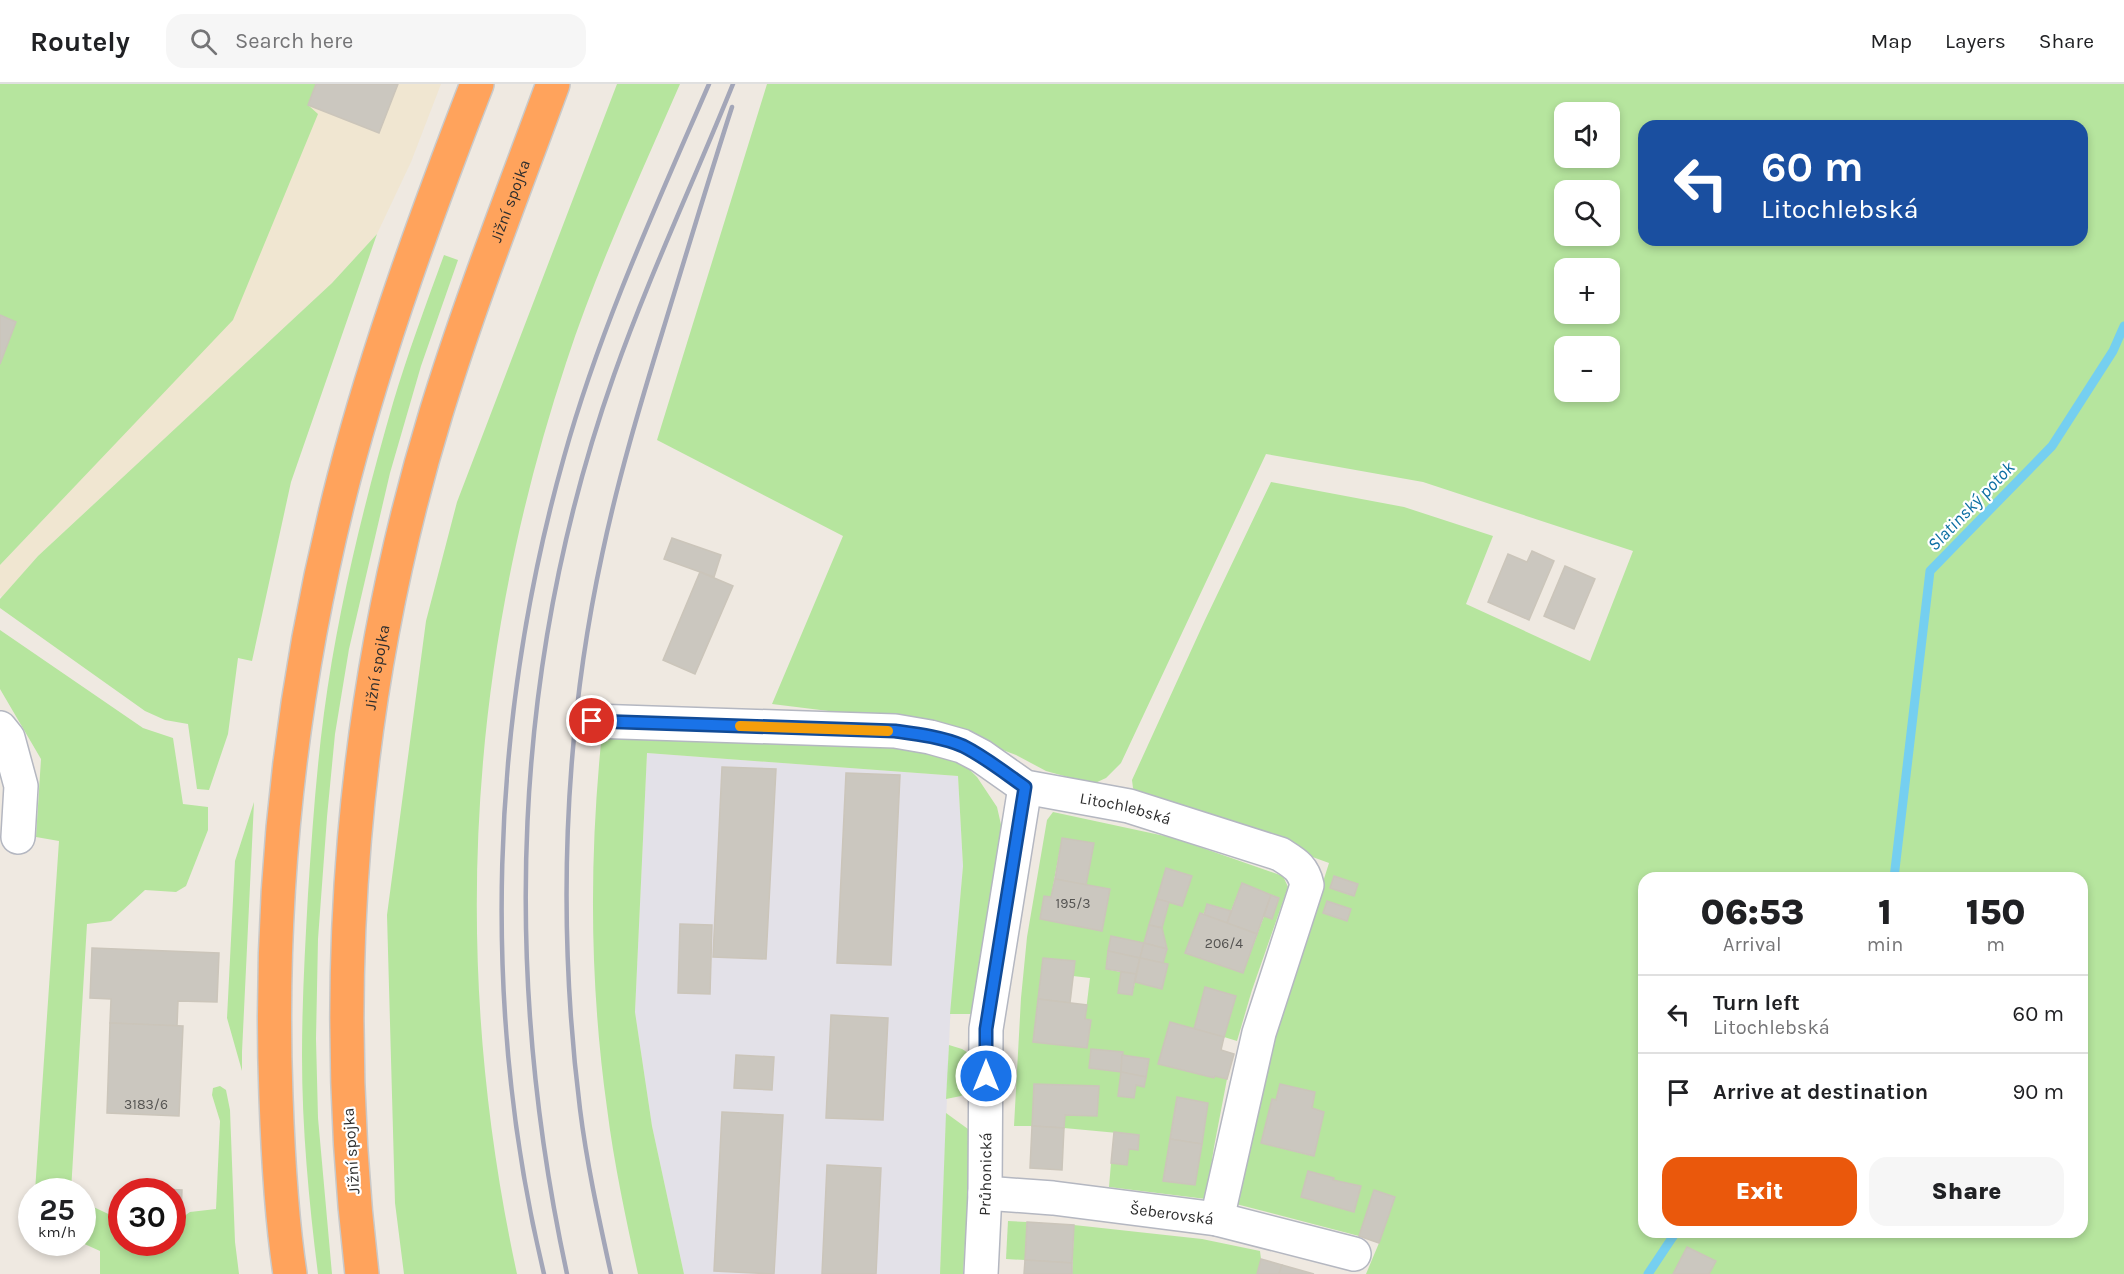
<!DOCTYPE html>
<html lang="en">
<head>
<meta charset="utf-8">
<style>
	:root { --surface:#fff; --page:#f6f6f6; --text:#202124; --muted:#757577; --line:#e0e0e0; --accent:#ea580c }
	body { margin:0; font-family:Karla,sans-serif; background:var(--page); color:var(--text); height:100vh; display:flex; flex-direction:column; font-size:22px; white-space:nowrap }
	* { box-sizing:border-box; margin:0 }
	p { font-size:20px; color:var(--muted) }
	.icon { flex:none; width:33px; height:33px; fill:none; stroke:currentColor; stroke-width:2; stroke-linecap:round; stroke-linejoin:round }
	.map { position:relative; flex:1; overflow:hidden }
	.drawer { position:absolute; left:1638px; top:788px; width:450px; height:366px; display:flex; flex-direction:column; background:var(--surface); border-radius:18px; box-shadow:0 3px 9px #0003 }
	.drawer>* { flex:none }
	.top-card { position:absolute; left:1638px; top:36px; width:450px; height:126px; border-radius:18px; box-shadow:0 3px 9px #0003; background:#1a4fa0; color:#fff; overflow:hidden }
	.fabs { position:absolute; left:1554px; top:18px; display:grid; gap:12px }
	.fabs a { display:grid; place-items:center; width:66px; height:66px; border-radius:12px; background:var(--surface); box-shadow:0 3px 9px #0003; font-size:30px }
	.speed { position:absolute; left:18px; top:1094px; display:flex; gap:12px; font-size:30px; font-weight:700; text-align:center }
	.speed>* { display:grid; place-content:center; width:78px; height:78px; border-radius:50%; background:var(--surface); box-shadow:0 3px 9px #0003; line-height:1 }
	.speed small { font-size:15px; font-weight:400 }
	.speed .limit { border:9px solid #d22; background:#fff; color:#111 }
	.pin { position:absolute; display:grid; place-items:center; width:51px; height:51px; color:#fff; margin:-26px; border:3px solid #fff; border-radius:50%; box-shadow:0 2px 6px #0007 }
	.me { position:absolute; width:66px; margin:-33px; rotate:0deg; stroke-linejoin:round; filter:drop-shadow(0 0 4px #0008) }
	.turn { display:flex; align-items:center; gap:21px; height:126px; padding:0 24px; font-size:27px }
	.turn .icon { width:78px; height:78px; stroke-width:2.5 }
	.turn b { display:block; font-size:42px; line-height:51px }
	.eta { display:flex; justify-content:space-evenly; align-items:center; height:102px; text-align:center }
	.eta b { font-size:36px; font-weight:800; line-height:42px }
	.action { display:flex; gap:12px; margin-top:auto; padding:12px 24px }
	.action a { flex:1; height:69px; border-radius:18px; background:var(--accent); color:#fff; font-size:24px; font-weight:800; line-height:69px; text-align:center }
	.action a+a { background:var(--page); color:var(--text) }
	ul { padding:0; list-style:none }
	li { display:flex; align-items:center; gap:18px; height:78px; padding:0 24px; border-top:2px solid var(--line) }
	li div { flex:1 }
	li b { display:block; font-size:22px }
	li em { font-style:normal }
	header { display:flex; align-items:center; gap:36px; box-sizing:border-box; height:84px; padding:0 30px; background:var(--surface); border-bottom:2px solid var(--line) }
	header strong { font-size:28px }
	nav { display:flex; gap:33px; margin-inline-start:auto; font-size:21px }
	.search { width:420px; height:54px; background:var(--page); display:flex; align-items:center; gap:15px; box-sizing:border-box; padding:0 21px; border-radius:18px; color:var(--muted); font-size:22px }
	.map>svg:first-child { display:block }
	.industrial { fill:#e3e1e8 }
	.education { fill:#f0e6d1 }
	.green { fill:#b6e59e; fill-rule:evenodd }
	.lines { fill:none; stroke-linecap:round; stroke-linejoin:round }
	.stream { stroke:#75cff0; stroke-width:9 }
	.building { fill:#cbc7bf; stroke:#cbc5ba; stroke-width:1.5 }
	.street-casing { stroke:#b4b7c1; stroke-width:36 }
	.highway-casing { stroke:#c9c9c9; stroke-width:36 }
	.street { stroke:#fff; stroke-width:33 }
	.highway { stroke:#ffa35c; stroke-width:33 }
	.rail { stroke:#a3a6b8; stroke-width:4.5 }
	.route-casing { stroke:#114b97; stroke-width:15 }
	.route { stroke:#1a73e8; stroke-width:10 }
	.slow { stroke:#f59e0b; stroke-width:10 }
	.labels { text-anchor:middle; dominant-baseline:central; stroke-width:4.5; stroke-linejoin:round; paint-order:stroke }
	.number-label { font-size:14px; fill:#555452 }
	.street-label { font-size:16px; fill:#2e2e2e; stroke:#fff }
	.water-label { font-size:18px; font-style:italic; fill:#0d6fa3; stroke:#fff }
</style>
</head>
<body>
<header>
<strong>Routely</strong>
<div class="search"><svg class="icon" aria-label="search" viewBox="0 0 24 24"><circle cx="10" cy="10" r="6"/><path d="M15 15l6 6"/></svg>Search here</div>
<nav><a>Map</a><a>Layers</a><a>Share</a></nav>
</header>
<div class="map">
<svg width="2124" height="1190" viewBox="0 0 2124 1190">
	<rect width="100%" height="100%" fill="#efe9e1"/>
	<polygon class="industrial" points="647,669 958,692 963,782 950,937 940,1190 684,1190 652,1042 635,928"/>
	<polygon class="education" points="87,0 441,0 411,78 377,150 332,199 38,472 2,513 0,512 0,481 106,369"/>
	<g class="green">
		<polygon points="0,0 316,0 308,21 318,30 233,236 0,481"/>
		<path d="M 617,0 L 680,0 C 640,92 597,184 566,279 C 467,579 450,881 517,1190 L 404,1190 L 395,1119 L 387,831 L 426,537 L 457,418 Z"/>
		<path d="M 767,0 L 2124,0 L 2124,1190 L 1709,1190 L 1715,1177 L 1687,1163 L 1673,1190 L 1366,1190 L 1379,1159 L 1394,1113 L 1374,1106 L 1359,1152 L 1236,1120 L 1270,965 L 1329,779 L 1214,737 L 1138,712 L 1133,704 L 1132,696 L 1205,536 L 1271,398 L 1404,423 L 1493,452 L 1466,520 L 1590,577 L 1633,467 L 1423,398 L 1266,370 L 1121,679 L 1106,694 L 1093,700 L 1046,687 L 1016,671 L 934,640 L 772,620 L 843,452 L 657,356 ZM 1564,28 L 1610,28 L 1610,74 L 1564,74 ZM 1644,42 L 2082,42 L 2082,156 L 1644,156 ZM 1564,106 L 1610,106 L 1610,152 L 1564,152 ZM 1564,184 L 1610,184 L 1610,230 L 1564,230 ZM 1564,262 L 1610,262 L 1610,308 L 1564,308 ZM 1334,792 L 1358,800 L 1353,812 L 1330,804 ZM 1644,794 L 2082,794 L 2082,1148 L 1644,1148 ZM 1327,817 L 1351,825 L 1347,837 L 1323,829 ZM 1280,1000 L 1315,1008 L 1312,1024 L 1324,1028 L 1313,1072 L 1261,1059 L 1272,1015 L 1276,1016 ZM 1308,1087 L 1333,1096 L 1361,1102 L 1354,1128 L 1301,1113 Z"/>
		<polygon points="377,150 291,398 252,577 238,574 228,650 209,706 197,705 188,640 165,636 145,627 0,524 0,515 38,472 332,199"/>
		<path d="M 444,171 L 458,176 L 421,282 L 390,389 L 349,565 L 335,650 L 327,733 L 318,855 L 316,955 L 318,1034 L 332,1190 L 318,1190 C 309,1118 302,1045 302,972 C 302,918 305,864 308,810 C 312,750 316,689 324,629 C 338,524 364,420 393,319 C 408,269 426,220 444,171 Z"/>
		<polygon points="0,546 143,644 173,654 183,720 208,723 208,746 186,802 176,808 145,806 111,837 87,840 71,1107 35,1107 59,757 36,753 41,675 0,605"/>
		<path d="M 612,648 L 888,655 L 962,678 L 977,693 L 997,723 L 1002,745 L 972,930 L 950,930 L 963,782 L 958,692 L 647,669 L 635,928 L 652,1042 L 684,1190 L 638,1190 C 626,1135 614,1080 607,1024 C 590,903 589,780 601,659 L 608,657 Z"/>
		<polygon points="254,718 242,968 242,987 227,934 235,777"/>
		<path d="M 1053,728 L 1174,754 L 1283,792 L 1288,803 L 1252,906 L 1237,957 L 1224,953 L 1236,912 L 1205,903 L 1194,945 L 1215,992 L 1227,995 L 1214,1063 L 1206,1115 L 1109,1103 L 1111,1079 L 1127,1080 L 1129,1065 L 1138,1065 L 1139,1051 L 1064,1044 L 1065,1031 L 1097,1032 L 1099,1002 L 1032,1042 L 1014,1042 L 1021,914 L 1027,853 L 1047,736 ZM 1062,754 L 1093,759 L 1086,801 L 1109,805 L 1102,847 L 1041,835 L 1044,813 L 1051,813 ZM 1166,784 L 1191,792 L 1182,822 L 1169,818 L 1162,844 L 1167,865 L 1163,879 L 1162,904 L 1135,898 L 1132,911 L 1118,909 L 1121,888 L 1106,885 L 1108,867 L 1144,859 ZM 1242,799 L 1279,814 L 1272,835 L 1264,832 L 1243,889 L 1185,869 L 1208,820 L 1231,827 ZM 1056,875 L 1075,877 L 1073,892 L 1090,894 L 1085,935 L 1091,936 L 1087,964 L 1033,958 ZM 1091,966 L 1149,975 L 1144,1003 L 1136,1001 L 1134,1014 L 1118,1012 L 1121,988 L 1089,984 ZM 1177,1013 L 1208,1019 L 1195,1101 L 1163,1097 Z"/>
		<polygon points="949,961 962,965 973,972 971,1005 961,1012 946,1015"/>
		<polygon points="220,1002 226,1006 230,1026 235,1158 239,1190 100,1190 100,1167 80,1158 82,1158 83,1118 121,1136 122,1158 172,1158 173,1140 190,1128 216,1125 220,1037 212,1011 213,1004"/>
		<polygon points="946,1029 968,1045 972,1057 963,1190 940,1190"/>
		<polygon points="1008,1137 1027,1138 1025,1176 1006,1175"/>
		<polygon points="1074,1141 1202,1155 1260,1167 1261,1175 1257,1190 1072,1190"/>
	</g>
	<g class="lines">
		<g class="stream">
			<polyline points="1894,794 1930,487 2052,362 2113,267 2124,242"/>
			<polyline points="1648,1190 1676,1148"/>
		</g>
	</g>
	<g class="building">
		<polygon points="316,0 398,0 379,49 308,21"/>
		<polygon points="0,231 16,238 0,280"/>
		<polygon points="672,454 721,471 714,493 664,475"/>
		<polygon points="1532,467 1554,477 1529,536 1488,518 1508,470 1527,478"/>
		<polygon points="1565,482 1595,495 1574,545 1544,532"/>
		<polygon points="700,488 733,502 695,590 663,576"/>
		<polygon points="722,683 776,685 766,875 713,873"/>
		<polygon points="846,689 900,691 891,881 837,879"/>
		<polygon points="1062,754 1094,759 1086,801 1055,795"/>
		<polygon points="1166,784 1192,792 1182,822 1157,815"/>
		<polygon points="1334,792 1358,800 1354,812 1330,804"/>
		<polygon points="1055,795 1110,805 1102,847 1040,835 1044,812 1051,813"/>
		<polygon points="1242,799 1271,811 1257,850 1227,839"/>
		<polygon points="1271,811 1279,814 1272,835 1264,832"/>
		<polygon points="1157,815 1169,818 1162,844 1149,841"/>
		<polygon points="1327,817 1351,825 1347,837 1323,829"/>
		<polygon points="1207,820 1231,827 1227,839 1204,831"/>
		<polygon points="1200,829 1257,850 1243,889 1185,869"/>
		<polygon points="680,840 712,841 710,910 678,909"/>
		<polygon points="1149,841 1162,844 1167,865 1144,859"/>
		<polygon points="1111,852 1144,859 1140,874 1108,867"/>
		<polygon points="1144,859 1167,865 1163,879 1140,874"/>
		<polygon points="92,864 219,869 217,918 178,917 177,942 110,939 111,915 90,914"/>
		<polygon points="1108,867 1140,874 1136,890 1106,885"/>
		<polygon points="1043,874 1075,877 1070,919 1038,915"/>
		<polygon points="1140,874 1168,880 1162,905 1135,898"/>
		<polygon points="1121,888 1136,890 1132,911 1118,909"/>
		<polygon points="1205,903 1236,912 1224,953 1194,945"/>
		<polygon points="1038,915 1087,921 1085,935 1091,936 1087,964 1033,958"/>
		<polygon points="831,931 888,934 883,1036 826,1034"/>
		<polygon points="1170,938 1224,953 1221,966 1234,970 1227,995 1215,992 1214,994 1158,980"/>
		<polygon points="110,939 183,942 179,1032 107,1029"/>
		<polygon points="1091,965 1123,968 1121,988 1089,984"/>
		<polygon points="736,971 774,973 772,1006 734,1004"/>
		<polygon points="1122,971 1149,975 1146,993 1121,988"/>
		<polygon points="1121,988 1146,993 1144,1003 1136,1001 1134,1014 1118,1012"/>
		<polygon points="1034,1000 1099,1002 1097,1032 1065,1031 1064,1044 1032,1042"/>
		<polygon points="1280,1000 1315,1008 1312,1024 1324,1028 1314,1072 1261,1059 1272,1015 1276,1016"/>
		<polygon points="1177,1013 1208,1019 1202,1060 1170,1055"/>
		<polygon points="722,1028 783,1031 774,1190 714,1187"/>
		<polygon points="1032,1042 1064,1044 1062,1086 1030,1084"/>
		<polygon points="1114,1048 1139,1051 1138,1066 1129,1065 1127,1081 1111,1079"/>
		<polygon points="1170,1055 1202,1060 1195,1101 1163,1097"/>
		<polygon points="827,1081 881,1084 876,1190 822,1190"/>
		<polygon points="1308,1087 1334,1094 1333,1096 1361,1102 1354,1128 1301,1113"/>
		<polygon points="124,1103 182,1106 181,1130 172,1130 172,1107 124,1107"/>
		<polygon points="1374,1106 1395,1113 1379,1159 1359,1152"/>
		<polygon points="1027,1138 1074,1141 1072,1179 1025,1176"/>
		<polygon points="1687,1163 1716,1177 1709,1190 1673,1190"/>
		<polygon points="1261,1175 1282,1181 1279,1190 1257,1190"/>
		<polygon points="1025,1176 1072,1179 1072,1190 1024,1190"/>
		<polygon points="1282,1181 1314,1190 1279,1190"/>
	</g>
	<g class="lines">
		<defs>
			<g id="street">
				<path id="s1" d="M 592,637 L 895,647 L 930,653 L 962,662 L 981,672 L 1025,703 L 1129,722 L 1280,770 C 1294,779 1303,783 1307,801 L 1259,949 L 1217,1135"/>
				<polyline points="0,644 8,654 21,702 18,753"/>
				<path id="s2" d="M 985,1109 L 1053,1114 L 1217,1135 L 1354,1170"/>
				<path id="s3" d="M 981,1190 L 985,1109 L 986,945 L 1025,703"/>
			</g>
			<g id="highway">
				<path d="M 290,1190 C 281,1131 278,1072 276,1013 C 268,804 292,596 344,394 C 379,260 427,129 477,0"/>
				<path id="s4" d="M 362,1190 C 328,902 351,607 436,329 C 470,218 513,109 553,0"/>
			</g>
		</defs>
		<use href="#street" class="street-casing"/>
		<use href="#highway" class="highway-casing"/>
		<use href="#street" class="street"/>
		<use href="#highway" class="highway"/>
		<g class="rail">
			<path d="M 544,1190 C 480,924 490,636 564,373 C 600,244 656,122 709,0"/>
			<path d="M 567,1190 C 502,889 511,583 614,291 C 649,192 694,97 733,0"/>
			<path d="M 611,1190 C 599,1135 587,1081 580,1025 C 557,842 563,652 602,471 C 618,395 640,321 663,246 C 686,171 708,97 732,23"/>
		</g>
	</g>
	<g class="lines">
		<defs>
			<path id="route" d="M 592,637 L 895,647 C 917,650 942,653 963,662 C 985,673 1005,689 1025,703 L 986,945 L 986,992"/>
		</defs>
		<use href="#route" class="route-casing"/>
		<use href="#route" class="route"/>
		<polyline class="slow" points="740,642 888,647"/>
	</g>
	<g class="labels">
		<g class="number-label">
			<text x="1073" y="819">195/3</text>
			<text x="1224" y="859">206/4</text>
			<text x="146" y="1020">3183/6</text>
		</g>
		<g class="street-label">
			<text stroke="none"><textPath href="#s4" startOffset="1095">Jižní spojka</textPath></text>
			<text stroke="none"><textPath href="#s4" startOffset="609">Jižní spojka</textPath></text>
			<text stroke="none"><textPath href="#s1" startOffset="550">Litochlebská</textPath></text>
			<text transform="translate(351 1067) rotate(-94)">Jižní spojka</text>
			<text stroke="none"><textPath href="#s3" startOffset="100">Průhonická</textPath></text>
			<text stroke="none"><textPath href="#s2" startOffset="188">Šeberovská</textPath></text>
		</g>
		<g class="water-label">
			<text transform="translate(1971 422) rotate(-46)">Slatinský potok</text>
		</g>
	</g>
</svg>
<div class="fabs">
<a><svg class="icon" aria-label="sound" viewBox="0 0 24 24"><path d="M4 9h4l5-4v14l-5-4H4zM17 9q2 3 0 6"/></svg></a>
<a><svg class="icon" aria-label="search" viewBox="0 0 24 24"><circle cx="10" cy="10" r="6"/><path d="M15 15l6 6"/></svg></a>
<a>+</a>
<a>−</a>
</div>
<div class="speed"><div>25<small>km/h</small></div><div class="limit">30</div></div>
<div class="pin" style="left:592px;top:637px;background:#d93025"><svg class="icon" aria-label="arrive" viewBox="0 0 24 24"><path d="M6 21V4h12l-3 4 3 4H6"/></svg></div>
<svg class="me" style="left:986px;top:992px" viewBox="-20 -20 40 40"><circle r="17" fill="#1a73e8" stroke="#fff" stroke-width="3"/><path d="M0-11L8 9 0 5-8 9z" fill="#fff"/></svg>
<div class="top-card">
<div class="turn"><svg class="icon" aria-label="left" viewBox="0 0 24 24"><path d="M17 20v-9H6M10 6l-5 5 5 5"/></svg><div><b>60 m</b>Litochlebská</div></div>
</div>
<section class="drawer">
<div class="eta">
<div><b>06:53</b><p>Arrival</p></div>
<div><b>1</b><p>min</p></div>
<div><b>150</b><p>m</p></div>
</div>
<ul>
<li><svg class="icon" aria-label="left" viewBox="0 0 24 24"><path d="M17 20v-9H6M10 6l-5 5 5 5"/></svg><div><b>Turn left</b><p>Litochlebská</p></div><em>60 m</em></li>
<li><svg class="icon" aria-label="arrive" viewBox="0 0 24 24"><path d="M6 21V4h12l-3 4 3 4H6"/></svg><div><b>Arrive at destination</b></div><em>90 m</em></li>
</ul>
<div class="action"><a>Exit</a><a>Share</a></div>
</section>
</div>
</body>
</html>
